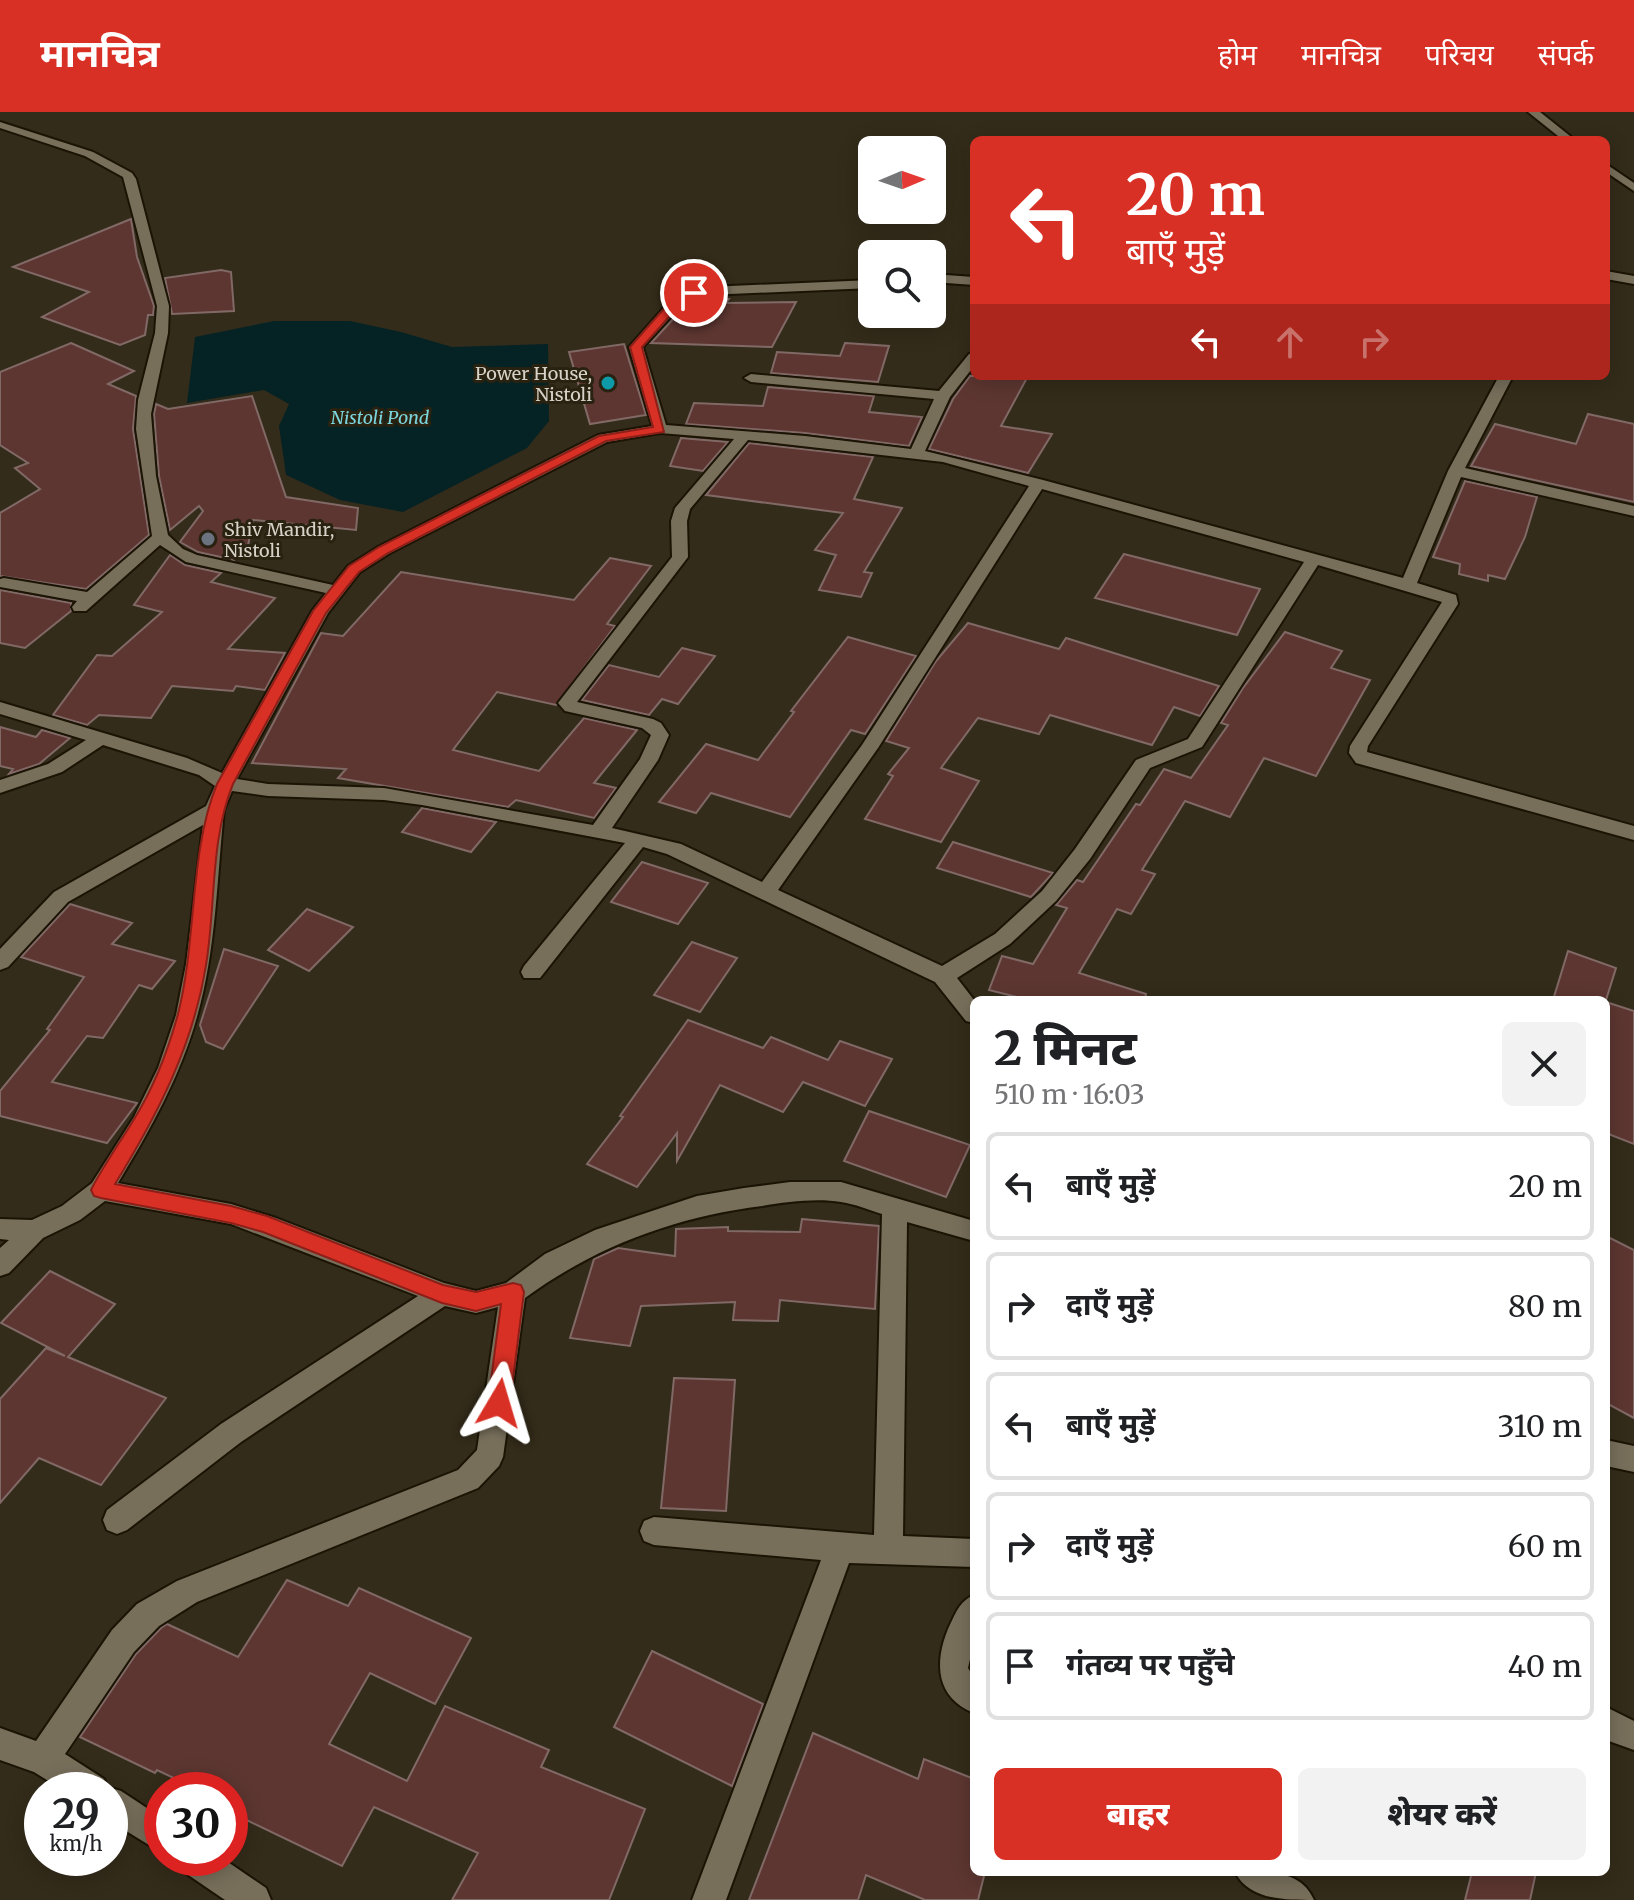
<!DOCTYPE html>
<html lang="hi">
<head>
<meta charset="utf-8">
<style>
	:root { --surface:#fff; --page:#f2f2f2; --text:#202124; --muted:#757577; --line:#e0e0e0; --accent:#d93025 }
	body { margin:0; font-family:Merriweather,"Noto Sans Devanagari",serif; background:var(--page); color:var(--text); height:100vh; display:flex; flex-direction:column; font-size:30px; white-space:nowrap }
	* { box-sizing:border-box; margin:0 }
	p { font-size:26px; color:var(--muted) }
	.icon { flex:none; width:44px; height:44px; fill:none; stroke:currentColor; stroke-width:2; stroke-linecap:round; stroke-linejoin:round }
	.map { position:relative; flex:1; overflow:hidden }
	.drawer { position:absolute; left:970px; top:884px; width:640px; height:880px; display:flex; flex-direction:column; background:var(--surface); border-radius:12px; box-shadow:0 4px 20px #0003 }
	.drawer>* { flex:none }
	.hud { position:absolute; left:970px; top:24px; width:640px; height:244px; border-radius:12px; box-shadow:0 4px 20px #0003; background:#d93025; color:#fff; overflow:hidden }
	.needle { width:52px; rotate:88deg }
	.controls { position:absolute; left:858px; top:24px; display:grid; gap:16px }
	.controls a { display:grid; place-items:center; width:88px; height:88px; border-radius:12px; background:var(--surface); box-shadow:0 4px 20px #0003; font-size:40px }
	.speed { position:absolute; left:24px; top:1660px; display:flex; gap:16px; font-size:40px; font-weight:700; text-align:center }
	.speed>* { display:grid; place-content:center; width:104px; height:104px; border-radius:50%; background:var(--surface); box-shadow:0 4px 20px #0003; line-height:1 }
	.speed small { font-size:20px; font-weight:400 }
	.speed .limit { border:12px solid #d22; background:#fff; color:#111 }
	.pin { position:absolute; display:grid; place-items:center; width:68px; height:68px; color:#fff; margin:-34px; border:4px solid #fff; border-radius:50%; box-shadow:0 2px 8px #0007 }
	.me { position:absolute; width:88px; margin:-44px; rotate:7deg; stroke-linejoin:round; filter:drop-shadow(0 0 6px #0008) }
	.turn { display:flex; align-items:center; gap:28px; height:168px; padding:0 24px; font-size:36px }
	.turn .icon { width:104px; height:104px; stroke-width:2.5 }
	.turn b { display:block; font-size:56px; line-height:68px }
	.lanes { display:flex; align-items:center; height:76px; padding:0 24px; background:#0003; justify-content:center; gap:40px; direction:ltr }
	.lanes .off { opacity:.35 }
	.round { display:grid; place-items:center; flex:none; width:84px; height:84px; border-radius:12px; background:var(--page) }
	.headline { display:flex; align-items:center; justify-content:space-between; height:136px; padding:0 24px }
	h1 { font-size:48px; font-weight:800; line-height:60px }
	.action { display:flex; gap:16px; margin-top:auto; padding:16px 24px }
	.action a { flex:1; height:92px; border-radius:12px; background:var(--accent); color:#fff; font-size:32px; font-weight:800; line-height:92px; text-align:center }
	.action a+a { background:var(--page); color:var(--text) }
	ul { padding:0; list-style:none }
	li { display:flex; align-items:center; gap:24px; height:108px; margin:0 16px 12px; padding:0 8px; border:4px solid var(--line); border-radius:12px }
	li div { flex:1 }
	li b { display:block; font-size:30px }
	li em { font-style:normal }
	header { display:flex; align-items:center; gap:48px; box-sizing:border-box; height:112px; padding:0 40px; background:var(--accent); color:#fff }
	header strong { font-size:38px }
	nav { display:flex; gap:44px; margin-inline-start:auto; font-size:28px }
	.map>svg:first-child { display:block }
	.water { fill:#052225 }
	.building { fill:#5d3631; stroke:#816966; stroke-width:2 }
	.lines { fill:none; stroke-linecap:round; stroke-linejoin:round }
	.minor-casing { stroke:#1b1404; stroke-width:4 }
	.tertiary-casing { stroke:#1b1404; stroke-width:4 }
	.minor { fill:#786f5b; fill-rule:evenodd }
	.tertiary { fill:#786f5b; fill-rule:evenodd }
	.route { fill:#d93025; stroke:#8d1f18; stroke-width:2 }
	.culture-dot { fill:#0f9aa8; stroke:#2a2210; stroke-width:3 }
	.worship-dot { fill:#6b7280; stroke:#2a2210; stroke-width:3 }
	.labels { text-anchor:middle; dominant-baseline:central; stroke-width:6; stroke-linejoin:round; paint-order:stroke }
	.far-poi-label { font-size:18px; fill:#d7d2c7; stroke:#2a2210; text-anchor:end }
	.far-water-label { font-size:18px; font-style:italic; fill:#7bd5de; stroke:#2a2210 }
</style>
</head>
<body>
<header>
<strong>मानचित्र</strong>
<nav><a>होम</a><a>मानचित्र</a><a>परिचय</a><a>संपर्क</a></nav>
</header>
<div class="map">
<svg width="1634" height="1788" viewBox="0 0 1634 1788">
	<rect width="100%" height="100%" fill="#342c1a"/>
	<polygon class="water" points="274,209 350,209 401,220 452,235 548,232 549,309 527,336 403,400 340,388 286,363 279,314 289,292 264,278 187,291 195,225"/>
	<g class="building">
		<polygon points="131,107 137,145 154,194 153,203 148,203 145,223 120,233 42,205 89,180 13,155"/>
		<polygon points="221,158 231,160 234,199 172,202 165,166"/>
		<polygon points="707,186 729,187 726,191 796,190 772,235 651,231 687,192"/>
		<polygon points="71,231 134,259 108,272 136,284 133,317 149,423 86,477 0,464 0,401 40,377 15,356 28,351 0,333 0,260"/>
		<polygon points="845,231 889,234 878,270 771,261 777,240 840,244"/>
		<polygon points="624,232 646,303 590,312 569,240"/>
		<polygon points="970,264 1028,264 1001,314 1052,322 1028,361 929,337 953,287"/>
		<polygon points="768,275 874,284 869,300 922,305 909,334 805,321 686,312 694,291 763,294"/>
		<polygon points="252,284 286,385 358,396 356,418 253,408 248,434 234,448 198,440 180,430 203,399 199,394 170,418 159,364 154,302 156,292 168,297"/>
		<polygon points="1588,302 1634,312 1634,390 1471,354 1495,312 1576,332"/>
		<polygon points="681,326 728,330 703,359 670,354"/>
		<polygon points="749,331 873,345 854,387 902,396 864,460 872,461 861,485 819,478 836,443 815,438 843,401 706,383"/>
		<polygon points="1465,369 1537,385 1525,425 1505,467 1488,463 1488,469 1459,462 1460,452 1433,445"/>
		<polygon points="1124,442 1260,477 1237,523 1095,486"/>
		<polygon points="170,443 185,453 221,461 211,470 275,486 228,537 285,541 265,578 236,574 233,579 172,574 151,606 99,603 87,613 53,603 97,543 112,544 162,500 134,493"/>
		<polygon points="610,446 651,454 607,512 615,514 556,593 497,580 453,638 539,659 584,606 637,618 594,671 616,676 594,706 516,688 508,695 338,666 346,657 252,651 321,521 343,524 401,460 574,488"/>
		<polygon points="0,478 71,491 71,499 25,536 0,531"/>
		<polygon points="968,511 1059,537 1066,526 1219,574 1200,604 1174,595 1152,633 1050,603 1039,622 978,606 941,656 979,669 941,730 865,707 893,664 888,662 909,636 886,629 936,549"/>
		<polygon points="1285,520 1342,539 1331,556 1370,568 1316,664 1264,646 1230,705 1185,689 1142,758 1155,762 1131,802 1117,797 1079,861 1146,882 1145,888 1029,888 989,878 1002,844 1033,852 1067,796 1056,793 1077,768 1083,770 1136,692 1140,693 1164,657 1191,666 1228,613 1221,611 1243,576"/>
		<polygon points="848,525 916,544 865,622 851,618 790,705 711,681 696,701 659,690 706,632 758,648 794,600 791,599"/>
		<polygon points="682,536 715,544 678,592 662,587 649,603 582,588 609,553 659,565"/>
		<polygon points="0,615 36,625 42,618 70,626 39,652 9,662 13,657 0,654"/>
		<polygon points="422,696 496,710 471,740 402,720"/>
		<polygon points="953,730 1053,761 1031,785 937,756"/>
		<polygon points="642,750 708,771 678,812 611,790"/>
		<polygon points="70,792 132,811 112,832 175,849 152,877 139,873 103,926 87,924 52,970 137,991 107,1031 0,1004 0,979 50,918 47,917 84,865 21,845"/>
		<polygon points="307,797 353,815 309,859 268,838"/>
		<polygon points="692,830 737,846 700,900 654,883"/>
		<polygon points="224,837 278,854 223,937 206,930 200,913"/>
		<polygon points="1568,839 1616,856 1606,888 1553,888"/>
		<polygon points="1606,890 1634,899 1634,1032 1606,1021"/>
		<polygon points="688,908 763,936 771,925 828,948 840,929 892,947 865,994 803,970 783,1000 720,973 677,1049 677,1021 637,1075 587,1052 623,1005 620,1004"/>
		<polygon points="869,999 970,1033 946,1085 844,1049"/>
		<polygon points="802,1107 879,1114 875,1197 780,1188 778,1209 733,1208 735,1190 641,1194 630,1234 570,1226 594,1147 618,1136 675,1144 676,1117 728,1115 728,1119 800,1120"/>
		<polygon points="1606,1124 1634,1138 1634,1306 1606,1291"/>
		<polygon points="50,1159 115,1192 68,1245 166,1286 101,1373 39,1346 0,1391 0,1287 46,1236 65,1244 1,1211"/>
		<polygon points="674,1266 735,1268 726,1399 661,1396"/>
		<polygon points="287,1468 348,1494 359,1476 471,1526 435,1592 370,1561 329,1632 407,1669 445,1594 549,1638 541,1655 645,1697 609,1788 452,1788 478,1741 374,1695 342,1754 230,1700 230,1678 199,1678 157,1658 155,1661 80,1625 136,1542 161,1516 167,1512 238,1545"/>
		<polygon points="652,1539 763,1592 732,1674 614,1615"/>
		<polygon points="813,1621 918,1667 924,1647 974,1667 974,1760 985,1760 978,1788 925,1788 866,1763 858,1788 749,1788"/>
		<polygon points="1472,1760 1536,1760 1530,1788 1465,1788"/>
	</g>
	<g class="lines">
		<defs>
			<g id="minor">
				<path d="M 0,10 L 93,40 L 132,61 L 136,67 L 169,194 L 168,221 L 151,302 L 156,364 L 168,423 L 183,437 L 197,443 L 333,473 L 348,454 L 378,435 L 598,323 L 652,314 L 629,235 L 675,183 L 707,175 L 872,168 L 872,176 L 707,183 L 685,189 L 643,235 L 666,313 L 805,324 L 911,337 L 934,287 L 751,270 L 744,266 L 751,262 L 939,279 L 969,242 L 974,241 L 974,254 L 950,285 L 925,339 L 1043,368 L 1403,466 L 1448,359 L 1499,264 L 1513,264 L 1465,356 L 1634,394 L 1634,404 L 1461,365 L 1417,471 L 1456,483 L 1458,492 L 1368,634 L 1367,640 L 1634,714 L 1634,728 L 1356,651 L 1349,641 L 1350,634 L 1442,490 L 1318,453 L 1202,635 L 1150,656 L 1090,747 L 1056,789 L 1010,832 L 957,866 L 974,888 L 974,911 L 966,909 L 935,870 L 667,742 L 643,735 L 540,866 L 524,866 L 521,860 L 524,854 L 625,731 L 422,693 L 384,688 L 268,684 L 232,679 L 224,698 C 217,766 216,839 197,905 C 180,965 150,1018 118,1071 L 231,1092 L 276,1106 L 444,1171 L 476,1179 L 506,1171 L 545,1142 L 595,1118 L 697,1084 L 744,1076 L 790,1070 L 841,1070 L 974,1109 L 974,1129 L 907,1110 L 903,1424 L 974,1427 L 974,1455 L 849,1451 L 726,1788 L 692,1788 L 821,1448 L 654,1433 L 644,1429 L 640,1419 L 644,1409 L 654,1405 L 874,1423 L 882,1102 C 869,1098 855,1092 841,1090 C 816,1086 787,1090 762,1094 C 675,1105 596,1134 525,1186 L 503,1345 L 499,1354 L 478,1376 L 197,1490 L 159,1514 L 134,1540 L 65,1642 L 104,1667 L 108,1675 L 121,1679 L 162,1706 L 162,1741 L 110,1709 L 110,1678 L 63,1678 L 34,1660 L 0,1648 L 0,1616 L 36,1629 L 112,1518 L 137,1492 L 177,1469 L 458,1358 L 477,1338 L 498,1195 L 476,1201 L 445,1194 L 241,1330 L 127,1418 L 117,1422 L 107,1418 L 103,1408 L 107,1398 L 221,1312 L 418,1184 L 231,1112 L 105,1089 L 80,1108 L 43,1126 L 9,1161 L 0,1164 L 0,1136 L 9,1128 L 0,1127 L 0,1107 L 32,1108 L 62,1094 L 92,1071 L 134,1005 L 158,956 L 176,903 L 186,852 L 203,713 L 68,790 L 8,855 L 0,858 L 0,837 L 54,780 L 206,694 L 215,674 L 199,663 L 103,633 L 62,660 L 0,681 L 0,668 L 48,652 L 86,628 L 0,602 L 0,590 L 187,646 L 222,661 L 312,499 L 326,481 L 186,450 L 160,433 L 86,499 L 74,499 L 72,495 L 77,489 L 0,475 L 0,467 L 4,466 L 87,480 L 152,424 L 136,317 L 138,288 L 155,221 L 157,194 L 123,65 L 85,44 L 0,16 ZM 660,321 L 734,327 L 675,396 L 671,409 L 672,445 L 558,591 L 565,599 L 642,616 L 651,623 L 640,647 L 593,713 L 384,676 L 268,672 L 237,667 L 328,501 L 360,460 L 390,441 L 607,330 ZM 748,328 L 943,350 L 1029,374 L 862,633 L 762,770 L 681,732 L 612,716 L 658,648 L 669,623 L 661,611 L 653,607 L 577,590 L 688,445 L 687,409 L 690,397 ZM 1042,377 L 1304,450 L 1188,627 L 1136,648 L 1075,737 L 1042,779 L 995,822 L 942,854 L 778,778 L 878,636 Z"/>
				<polygon points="1606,159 1634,164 1634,172 1606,167"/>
				<polygon points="932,162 974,165 974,173 932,170"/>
				<polygon points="1606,1328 1634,1334 1634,1360 1606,1354"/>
				<path d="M 974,1483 L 974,1529 L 968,1556 L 974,1566 L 974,1601 C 936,1586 934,1551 948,1517 C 955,1503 959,1489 974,1483 Z"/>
				<polygon points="1606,1595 1634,1609 1634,1638 1606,1628"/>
				<polygon points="176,1746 222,1746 266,1776 271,1788 225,1788 181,1758"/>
				<path d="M 1235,1760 C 1265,1760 1300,1756 1314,1788 C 1284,1788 1249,1788 1235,1760 Z"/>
			</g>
			<g id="tertiary">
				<polygon points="1528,0 1540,0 1575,28 1563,28"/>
				<polygon points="1606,52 1634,71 1634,79 1606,60"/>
			</g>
		</defs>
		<use href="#minor" class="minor-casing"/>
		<use href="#tertiary" class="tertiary-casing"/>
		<use href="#minor" class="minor"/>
		<use href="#tertiary" class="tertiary"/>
	</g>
	<path class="route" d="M 694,177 L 699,181 L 684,188 L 642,235 L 664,320 L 606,329 L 388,441 L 359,460 L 326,501 L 233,672 C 210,728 216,793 206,853 C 193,934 158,1002 115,1072 L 231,1094 L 267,1104 L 443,1173 L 476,1180 L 513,1171 L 521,1173 L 524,1180 L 510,1291 L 507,1298 L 499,1301 L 491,1298 L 488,1291 L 501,1192 L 476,1199 L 442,1191 L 263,1120 L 231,1111 L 101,1086 L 94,1084 L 91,1078 C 103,1054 119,1032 133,1009 C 153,977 168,939 178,902 C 197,828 189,740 217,672 L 313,499 L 349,454 L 379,435 L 599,324 L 653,315 L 630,235 L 676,183 Z"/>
	<circle class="culture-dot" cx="608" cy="271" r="8"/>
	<circle class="worship-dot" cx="208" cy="427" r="8"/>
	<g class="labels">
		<g class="far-poi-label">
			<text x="592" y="261">Power House,<tspan x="592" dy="21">Nistoli</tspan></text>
			<text x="224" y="417" text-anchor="start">Shiv Mandir,<tspan x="224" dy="21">Nistoli</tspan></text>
		</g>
		<g class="far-water-label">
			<text x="380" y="305">Nistoli Pond</text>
		</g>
	</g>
</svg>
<div class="controls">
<a><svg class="needle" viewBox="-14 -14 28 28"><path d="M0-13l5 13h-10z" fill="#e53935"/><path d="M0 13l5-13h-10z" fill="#757577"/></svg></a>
<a><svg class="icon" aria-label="search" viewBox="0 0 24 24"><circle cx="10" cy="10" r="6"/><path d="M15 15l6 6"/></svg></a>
</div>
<div class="speed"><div>29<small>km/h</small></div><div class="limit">30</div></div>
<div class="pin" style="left:694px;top:181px;background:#d93025"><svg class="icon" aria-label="arrive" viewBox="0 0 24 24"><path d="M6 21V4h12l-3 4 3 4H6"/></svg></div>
<svg class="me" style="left:499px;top:1291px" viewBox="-20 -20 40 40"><path d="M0-17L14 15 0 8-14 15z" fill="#d93025" stroke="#fff" stroke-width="4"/></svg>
<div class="hud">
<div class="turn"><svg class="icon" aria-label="left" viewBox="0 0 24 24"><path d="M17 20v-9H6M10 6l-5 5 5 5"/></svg><div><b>20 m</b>बाएँ मुड़ें</div></div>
<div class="lanes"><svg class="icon" aria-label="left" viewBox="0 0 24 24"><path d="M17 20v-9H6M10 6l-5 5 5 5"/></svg><svg class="icon off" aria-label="ahead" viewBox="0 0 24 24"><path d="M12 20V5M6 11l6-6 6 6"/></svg><svg class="icon off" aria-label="right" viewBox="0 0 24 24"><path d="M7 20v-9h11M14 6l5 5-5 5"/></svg></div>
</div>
<section class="drawer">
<div class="headline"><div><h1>2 मिनट</h1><p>510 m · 16:03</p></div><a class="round"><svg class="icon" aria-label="close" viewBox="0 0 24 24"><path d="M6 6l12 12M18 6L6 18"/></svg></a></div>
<ul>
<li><svg class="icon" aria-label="left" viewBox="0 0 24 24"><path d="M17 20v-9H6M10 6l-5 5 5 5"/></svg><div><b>बाएँ मुड़ें</b></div><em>20 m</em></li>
<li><svg class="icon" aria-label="right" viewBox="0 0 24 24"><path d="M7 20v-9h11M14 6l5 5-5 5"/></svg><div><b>दाएँ मुड़ें</b></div><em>80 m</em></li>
<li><svg class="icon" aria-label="left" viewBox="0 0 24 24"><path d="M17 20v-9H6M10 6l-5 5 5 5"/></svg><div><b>बाएँ मुड़ें</b></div><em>310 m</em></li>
<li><svg class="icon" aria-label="right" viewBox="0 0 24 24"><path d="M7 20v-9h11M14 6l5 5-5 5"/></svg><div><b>दाएँ मुड़ें</b></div><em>60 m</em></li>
<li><svg class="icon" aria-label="arrive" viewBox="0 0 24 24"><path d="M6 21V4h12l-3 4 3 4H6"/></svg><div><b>गंतव्य पर पहुँचे</b></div><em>40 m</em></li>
</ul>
<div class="action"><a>बाहर</a><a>शेयर करें</a></div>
</section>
</div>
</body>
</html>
